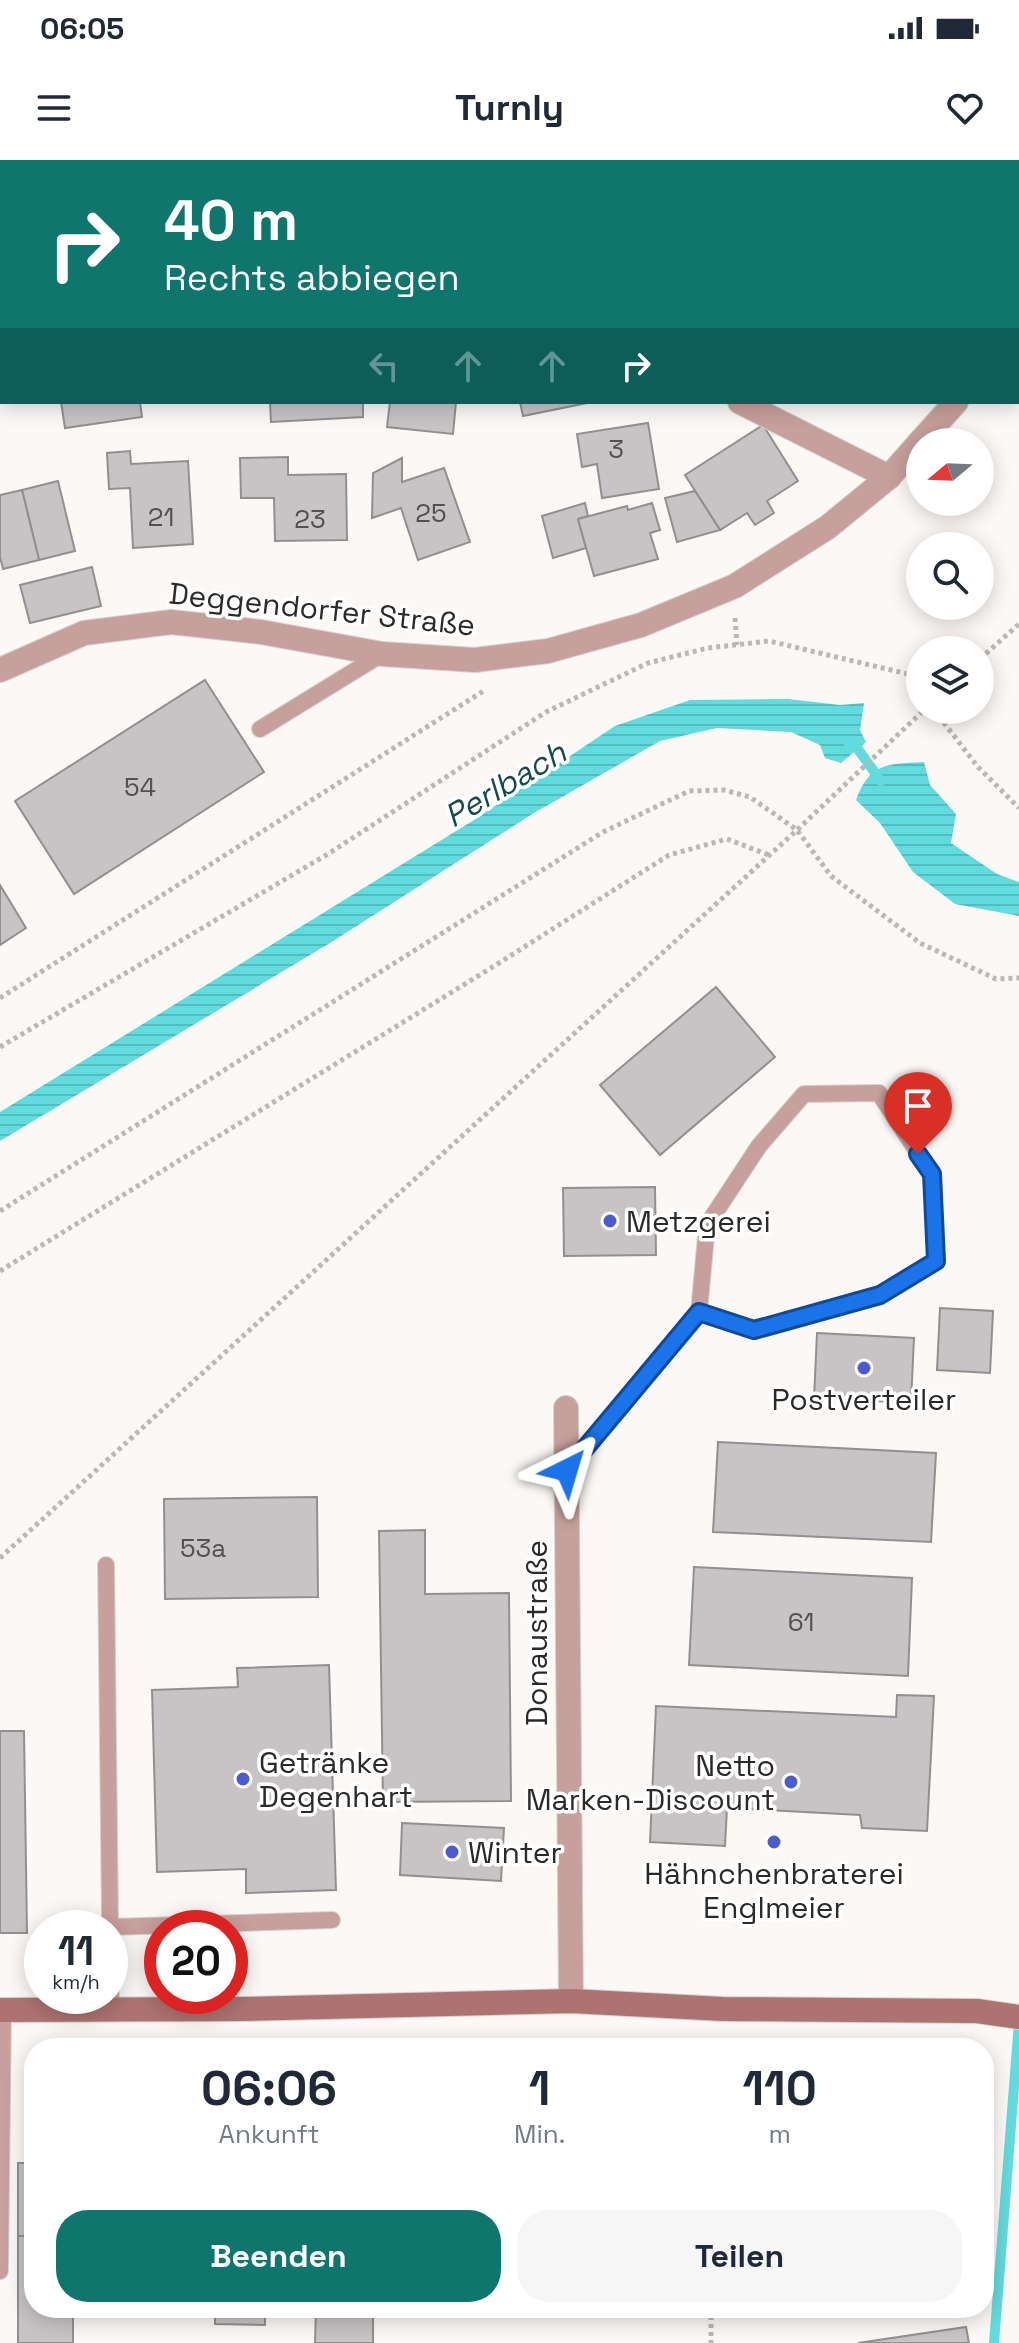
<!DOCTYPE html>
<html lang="de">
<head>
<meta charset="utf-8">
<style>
	:root { --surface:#fff; --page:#f6f6f7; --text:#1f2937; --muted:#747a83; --accent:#0f766e }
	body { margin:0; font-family:"Space Grotesk",sans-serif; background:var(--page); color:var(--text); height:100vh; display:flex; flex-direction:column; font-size:30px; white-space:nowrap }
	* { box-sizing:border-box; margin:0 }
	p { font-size:26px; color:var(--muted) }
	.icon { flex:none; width:44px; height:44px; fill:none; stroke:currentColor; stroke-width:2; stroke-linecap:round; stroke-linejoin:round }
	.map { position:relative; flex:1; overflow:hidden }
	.side { position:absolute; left:24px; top:1878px; width:970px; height:280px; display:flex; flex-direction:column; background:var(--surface); border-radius:32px; box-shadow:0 4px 20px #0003 }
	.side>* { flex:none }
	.guide { position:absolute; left:0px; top:0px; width:1020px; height:244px; box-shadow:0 4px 20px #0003; background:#0f766e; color:#fff; overflow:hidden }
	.needle { width:52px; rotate:251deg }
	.buttons { position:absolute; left:906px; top:268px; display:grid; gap:16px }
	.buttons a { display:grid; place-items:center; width:88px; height:88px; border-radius:50%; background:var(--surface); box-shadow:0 4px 20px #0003; font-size:40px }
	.speed { position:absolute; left:24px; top:1750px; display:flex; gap:16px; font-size:40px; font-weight:700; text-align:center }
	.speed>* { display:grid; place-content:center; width:104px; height:104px; border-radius:50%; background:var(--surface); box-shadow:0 4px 20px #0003; line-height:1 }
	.speed small { font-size:20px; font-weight:400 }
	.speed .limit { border:12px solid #d22; background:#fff; color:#111 }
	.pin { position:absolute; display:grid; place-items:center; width:68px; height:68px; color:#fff; margin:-82px -34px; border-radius:50% 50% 50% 0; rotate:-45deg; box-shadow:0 0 8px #0007 }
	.pin .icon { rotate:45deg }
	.me { position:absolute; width:88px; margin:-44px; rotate:40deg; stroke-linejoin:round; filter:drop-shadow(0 0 6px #0008) }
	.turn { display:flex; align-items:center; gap:28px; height:168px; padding:0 32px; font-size:36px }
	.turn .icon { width:104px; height:104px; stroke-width:2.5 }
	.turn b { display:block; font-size:56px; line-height:68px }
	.lanes { display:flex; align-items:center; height:76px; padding:0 32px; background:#0003; justify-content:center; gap:40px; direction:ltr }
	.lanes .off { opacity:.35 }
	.eta { display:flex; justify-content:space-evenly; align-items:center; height:136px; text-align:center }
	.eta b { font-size:48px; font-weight:700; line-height:56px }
	.cta { display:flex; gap:16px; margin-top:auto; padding:16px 32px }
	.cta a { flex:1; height:92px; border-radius:32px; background:var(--accent); color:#fff; font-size:32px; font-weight:700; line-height:92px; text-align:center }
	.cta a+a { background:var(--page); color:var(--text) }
	.status { display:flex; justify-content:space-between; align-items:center; height:56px; padding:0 40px; background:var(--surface); direction:ltr }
	.status svg { height:22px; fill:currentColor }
	header { display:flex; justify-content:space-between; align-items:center; height:104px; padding:0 32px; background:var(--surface); font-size:36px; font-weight:700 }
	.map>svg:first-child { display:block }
	.water { fill:url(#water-rules) }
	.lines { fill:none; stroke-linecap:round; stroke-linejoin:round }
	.stream { stroke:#62dbde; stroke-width:10 }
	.building { fill:#c8c4c6; stroke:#938f90; stroke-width:2 }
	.lane-casing { stroke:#d6d3d0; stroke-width:18 }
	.street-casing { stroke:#d6d3d0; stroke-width:26 }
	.secondary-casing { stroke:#d6d3d0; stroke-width:26 }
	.path { stroke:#bab7b5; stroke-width:5; stroke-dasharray:4 4; stroke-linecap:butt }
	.lane { stroke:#c79f9c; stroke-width:16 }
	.street { stroke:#c79f9c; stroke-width:24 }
	.secondary { stroke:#ad7370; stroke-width:24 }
	.route-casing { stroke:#114b97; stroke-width:20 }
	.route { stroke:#1a73e8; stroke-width:14 }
	.poi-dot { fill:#4b5cd1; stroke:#fff; stroke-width:3 }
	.labels { text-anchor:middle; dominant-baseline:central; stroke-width:7; stroke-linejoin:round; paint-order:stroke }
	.number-label { font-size:26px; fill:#525050 }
	.street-label { font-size:30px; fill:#2b2a29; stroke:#fff }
	.poi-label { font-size:30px; fill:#2b2a29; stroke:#fff; text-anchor:start }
	.water-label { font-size:32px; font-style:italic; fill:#154b4d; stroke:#fff }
</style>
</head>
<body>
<div class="status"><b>06:05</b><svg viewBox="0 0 49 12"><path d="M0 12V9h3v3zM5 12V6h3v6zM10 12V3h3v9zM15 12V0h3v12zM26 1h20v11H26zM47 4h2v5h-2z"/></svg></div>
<header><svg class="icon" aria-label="menu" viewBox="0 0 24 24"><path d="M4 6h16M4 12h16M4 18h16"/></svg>Turnly<svg class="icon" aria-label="heart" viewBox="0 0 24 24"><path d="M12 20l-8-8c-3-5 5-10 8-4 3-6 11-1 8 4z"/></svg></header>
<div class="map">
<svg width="1019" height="2183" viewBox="0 0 1019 2183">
	<defs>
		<pattern id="water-rules" width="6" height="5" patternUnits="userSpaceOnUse" patternTransform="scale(2)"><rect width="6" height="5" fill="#62dbde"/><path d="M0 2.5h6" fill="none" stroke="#55bcbe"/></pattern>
	</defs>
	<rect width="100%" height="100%" fill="#fbf8f5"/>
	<g class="water">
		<polygon points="788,539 840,545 864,543 860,570 866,582 841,603 825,598 820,585 791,572 717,568 660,581 534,653 330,783 0,981 0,952 474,660 615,566 690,540"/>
		<path d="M 924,602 L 930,625 L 956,654 L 951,683 L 997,714 L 1019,722 L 1019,756 L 955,744 L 913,712 L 880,663 L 856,640 C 870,602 888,604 924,602 Z"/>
	</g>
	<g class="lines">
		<g class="stream">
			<polyline points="848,582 857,588 881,621"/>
			<polyline points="994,2183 1019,1862"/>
		</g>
	</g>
	<g class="building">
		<polygon points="875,0 990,0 994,1 874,2"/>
		<polygon points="2,77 2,140 0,141 0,78"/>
		<polygon points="61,242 140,242 142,257 65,268"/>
		<polygon points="270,242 363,242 363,257 271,262"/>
		<polygon points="390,242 456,242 453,274 387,267"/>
		<polygon points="520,242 592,242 523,256"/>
		<polygon points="648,263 659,329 602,338 597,304 582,307 577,274"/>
		<polygon points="763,265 798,321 767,341 774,353 755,365 747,353 720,370 685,315"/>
		<polygon points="130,291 131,304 188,301 193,384 133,388 130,328 109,329 107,293"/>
		<polygon points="288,297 288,315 346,314 347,380 275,381 274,338 241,338 240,298"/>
		<polygon points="402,298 402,322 444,308 470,382 418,400 401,348 372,358 373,313"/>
		<polygon points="58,321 75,391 39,400 22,330"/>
		<polygon points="22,330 39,400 3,409 0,397 0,335"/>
		<polygon points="695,331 720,370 677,382 665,338"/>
		<polygon points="585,343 588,356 578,359 586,388 553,398 542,356"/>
		<polygon points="652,343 660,370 650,373 658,399 594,416 578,359 627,346 628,350"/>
		<polygon points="92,407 101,446 30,463 20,425"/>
		<polygon points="205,520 264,612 74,734 15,641"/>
		<polygon points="0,725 26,768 0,785"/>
		<polygon points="716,827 775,897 660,995 600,925"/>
		<polygon points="655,1027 656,1095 564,1096 563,1028"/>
		<polygon points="940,1148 993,1151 990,1213 937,1210"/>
		<polygon points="817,1173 914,1178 911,1243 814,1238"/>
		<polygon points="718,1282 936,1293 931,1382 713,1372"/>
		<polygon points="317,1337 318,1437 165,1439 164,1339"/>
		<polygon points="425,1370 425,1434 509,1433 511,1641 383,1642 379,1371"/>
		<polygon points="694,1407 912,1418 908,1516 689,1505"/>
		<polygon points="329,1505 336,1730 246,1733 246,1709 157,1712 152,1530 238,1527 237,1508"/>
		<polygon points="897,1535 934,1536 927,1671 862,1668 860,1655 727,1648 725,1686 650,1682 656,1546 896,1557"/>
		<polygon points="0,1571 24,1571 27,1773 0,1773"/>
		<polygon points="402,1663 504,1668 501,1721 400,1715"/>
		<rect x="18" y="2003" width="16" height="73"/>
		<polygon points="18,2076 34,2076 34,2148 73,2148 73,2183 18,2183"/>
		<polygon points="215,2148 265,2148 265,2165 215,2164"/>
		<polygon points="316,2148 373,2148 373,2183 315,2183"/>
		<polygon points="966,2167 969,2183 858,2183"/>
	</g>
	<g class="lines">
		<defs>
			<g id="lane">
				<polyline points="260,569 382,494"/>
				<polyline points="567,1310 699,1152 707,1065 759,986 804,934 879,933 932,1014 936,1101 880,1135 754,1170 699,1152"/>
				<polyline points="106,1405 111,1850"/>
				<polyline points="111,1767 332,1760"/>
				<polyline points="0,2111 3,1850"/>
			</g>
			<g id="street">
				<polyline points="1018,175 1019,174"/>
				<polyline points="0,186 2,186"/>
				<polyline points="740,242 889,317"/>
				<polyline points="920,282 956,242"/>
				<polyline points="0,510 84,473 171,462 261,472 382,494 475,500 548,491 641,465 735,426 828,367 889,317 920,282"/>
				<polyline points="566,1248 571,1841"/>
			</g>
			<polyline id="secondary" points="0,1850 242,1849 571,1841 723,1849 977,1851 1019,1857"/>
		</defs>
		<use href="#lane" class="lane-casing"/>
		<use href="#street" class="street-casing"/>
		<use href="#secondary" class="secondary-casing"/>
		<g class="path">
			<polyline points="735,458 737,485"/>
			<polyline points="980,499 1019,464"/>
			<polyline points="934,550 978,607 1019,648"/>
			<polyline points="0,838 485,530"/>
			<polyline points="0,887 328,694 546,552 648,503 708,488 769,481 908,514 920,531"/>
			<polyline points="0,1051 603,672 689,631 724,630 750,637 797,670 831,716 920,783 996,819 1019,818"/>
			<polyline points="0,1111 499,803 669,695 727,679 769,695"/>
			<polyline points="0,1398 797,670 924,550"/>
			<polyline points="711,2148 711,2183"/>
		</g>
		<use href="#lane" class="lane"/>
		<use href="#street" class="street"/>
		<use href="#secondary" class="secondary"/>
	</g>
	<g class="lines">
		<defs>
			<polyline id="route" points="567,1310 699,1152 754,1170 880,1135 936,1101 932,1014 918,994"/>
		</defs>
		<use href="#route" class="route-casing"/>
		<use href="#route" class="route"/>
	</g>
	<g class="poi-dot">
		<circle cx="610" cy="1061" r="8"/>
		<circle cx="864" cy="1208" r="8"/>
		<circle cx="243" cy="1619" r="8"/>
		<circle cx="791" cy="1622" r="8"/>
		<circle cx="774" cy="1682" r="8"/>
		<circle cx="452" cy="1692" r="8"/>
	</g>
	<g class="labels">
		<g class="number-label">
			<text x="616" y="289">3</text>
			<text x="431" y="353">25</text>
			<text x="161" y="357">21</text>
			<text x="310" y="359">23</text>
			<text x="140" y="627">54</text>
			<text x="203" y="1388">53a</text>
			<text x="801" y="1462">61</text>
		</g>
		<g class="street-label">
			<text transform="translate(322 449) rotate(6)">Deggendorfer Straße</text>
			<text transform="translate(536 1473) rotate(-90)">Donaustraße</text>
		</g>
		<g class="poi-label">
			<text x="626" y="1061">Metzgerei</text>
			<text x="864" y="1239" text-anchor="middle">Postverteiler</text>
			<text x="259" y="1602">Getränke<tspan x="259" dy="34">Degenhart</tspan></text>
			<text x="775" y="1605" text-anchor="end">Netto<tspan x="775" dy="34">Marken-Discount</tspan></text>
			<text x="468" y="1692">Winter</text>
			<text x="774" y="1713" text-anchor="middle">Hähnchenbraterei<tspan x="774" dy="34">Englmeier</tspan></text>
		</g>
		<g class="water-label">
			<text transform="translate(505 624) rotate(-31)">Perlbach</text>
		</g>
	</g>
</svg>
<div class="buttons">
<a><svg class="needle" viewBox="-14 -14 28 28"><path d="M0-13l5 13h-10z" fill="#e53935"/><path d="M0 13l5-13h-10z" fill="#747a83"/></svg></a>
<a><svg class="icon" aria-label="search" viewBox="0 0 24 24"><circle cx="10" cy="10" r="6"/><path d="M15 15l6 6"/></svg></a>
<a><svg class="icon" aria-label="layers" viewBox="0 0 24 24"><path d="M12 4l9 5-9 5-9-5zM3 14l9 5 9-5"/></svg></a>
</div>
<div class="speed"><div>11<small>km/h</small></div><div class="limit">20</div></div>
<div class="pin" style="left:918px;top:994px;background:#d93025"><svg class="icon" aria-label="arrive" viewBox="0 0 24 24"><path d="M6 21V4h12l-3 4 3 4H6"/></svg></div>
<svg class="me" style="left:567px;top:1310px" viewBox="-20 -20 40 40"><path d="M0-17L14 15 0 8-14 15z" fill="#1a73e8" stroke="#fff" stroke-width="4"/></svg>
<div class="guide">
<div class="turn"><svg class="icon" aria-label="right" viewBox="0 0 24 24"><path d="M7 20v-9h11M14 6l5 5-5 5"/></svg><div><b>40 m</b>Rechts abbiegen</div></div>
<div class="lanes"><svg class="icon off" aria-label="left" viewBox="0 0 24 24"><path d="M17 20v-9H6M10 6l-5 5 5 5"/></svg><svg class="icon off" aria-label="ahead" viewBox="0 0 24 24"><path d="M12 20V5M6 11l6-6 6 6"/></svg><svg class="icon off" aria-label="ahead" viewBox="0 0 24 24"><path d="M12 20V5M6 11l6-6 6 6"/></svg><svg class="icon" aria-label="right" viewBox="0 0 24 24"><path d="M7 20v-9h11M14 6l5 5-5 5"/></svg></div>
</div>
<section class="side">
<div class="eta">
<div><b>06:06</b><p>Ankunft</p></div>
<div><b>1</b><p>Min.</p></div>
<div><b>110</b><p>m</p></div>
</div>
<div class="cta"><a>Beenden</a><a>Teilen</a></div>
</section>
</div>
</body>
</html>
